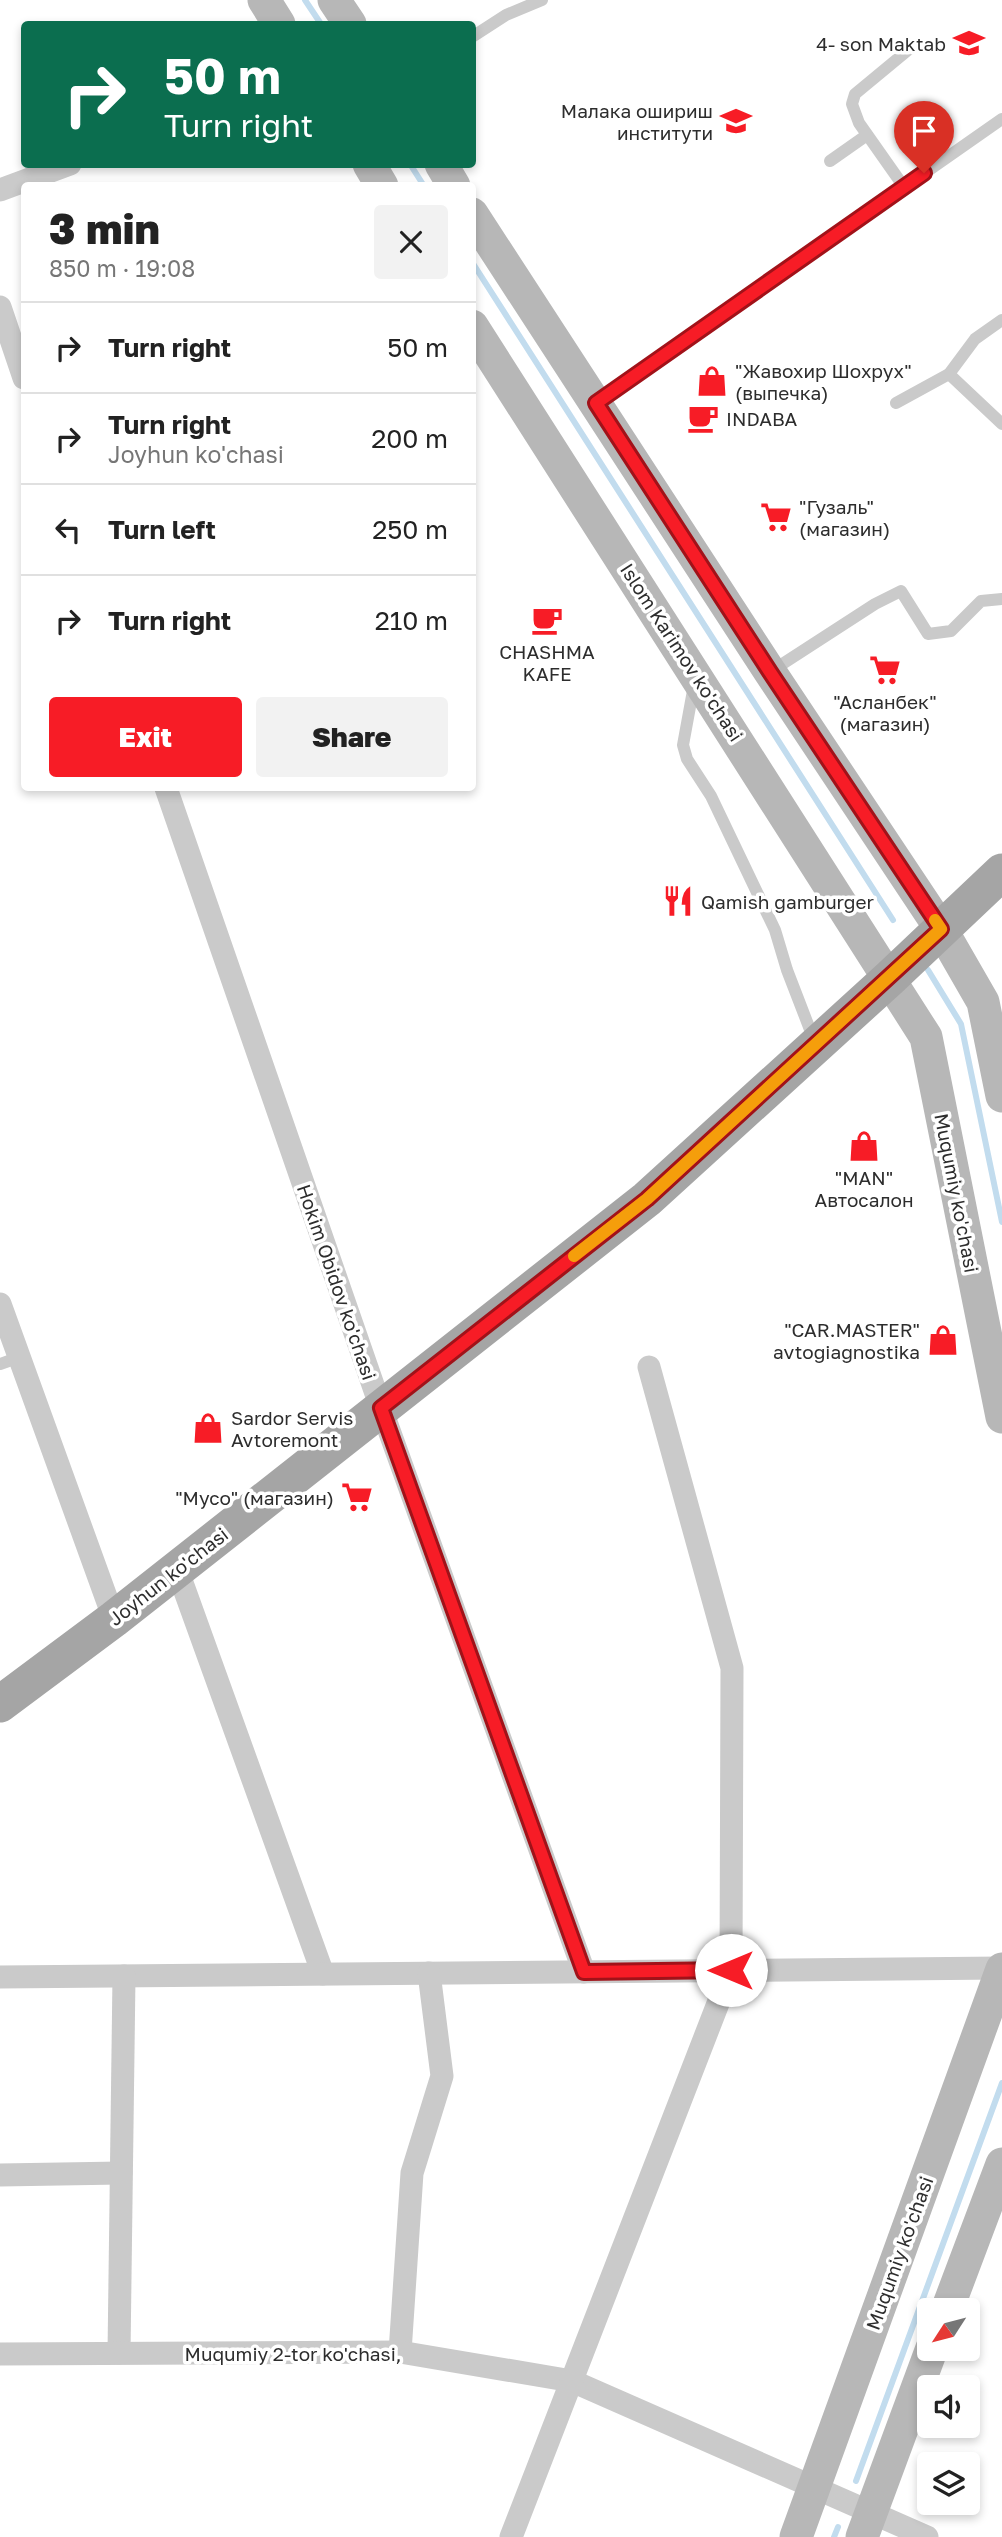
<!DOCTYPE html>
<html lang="en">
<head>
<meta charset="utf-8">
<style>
	:root { --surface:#fff; --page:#f2f2f2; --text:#222; --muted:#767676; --line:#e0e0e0; --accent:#f71c26 }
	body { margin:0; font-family:"Golos Text",sans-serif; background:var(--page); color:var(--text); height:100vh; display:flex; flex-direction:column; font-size:26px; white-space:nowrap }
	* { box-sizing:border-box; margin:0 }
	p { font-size:23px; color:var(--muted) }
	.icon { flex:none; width:38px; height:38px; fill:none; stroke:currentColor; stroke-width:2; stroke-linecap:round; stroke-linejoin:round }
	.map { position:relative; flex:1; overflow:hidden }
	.panel { position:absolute; left:21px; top:182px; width:455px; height:609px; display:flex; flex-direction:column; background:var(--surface); border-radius:7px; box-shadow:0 4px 10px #0003 }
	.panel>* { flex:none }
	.guide { position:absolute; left:21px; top:21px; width:455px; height:147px; border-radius:7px; box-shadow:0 4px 10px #0003; background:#0b6e4f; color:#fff; overflow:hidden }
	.needle { width:46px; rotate:234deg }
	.fabs { position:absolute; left:917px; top:2298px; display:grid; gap:14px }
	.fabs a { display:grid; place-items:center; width:63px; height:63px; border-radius:7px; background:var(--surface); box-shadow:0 4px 10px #0003; font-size:35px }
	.pin { position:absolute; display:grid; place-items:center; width:60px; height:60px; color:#fff; margin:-72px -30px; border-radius:50% 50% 50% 0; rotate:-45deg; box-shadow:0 0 7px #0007 }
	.pin .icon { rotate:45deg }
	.me { position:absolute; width:77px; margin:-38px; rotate:270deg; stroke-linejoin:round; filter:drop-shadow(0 0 5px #0008) }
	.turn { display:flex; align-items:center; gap:24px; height:147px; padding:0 28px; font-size:32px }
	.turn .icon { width:91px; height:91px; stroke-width:2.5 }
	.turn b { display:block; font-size:49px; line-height:60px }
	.round { display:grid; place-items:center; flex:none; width:74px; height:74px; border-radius:7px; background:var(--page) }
	.summary { display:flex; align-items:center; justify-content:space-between; height:119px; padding:0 28px }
	h1 { font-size:42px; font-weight:800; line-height:52px }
	.button { display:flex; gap:14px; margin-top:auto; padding:14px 28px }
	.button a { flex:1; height:80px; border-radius:7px; background:var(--accent); color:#fff; font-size:28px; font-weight:800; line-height:80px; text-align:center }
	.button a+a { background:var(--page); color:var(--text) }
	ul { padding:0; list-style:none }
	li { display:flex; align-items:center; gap:21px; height:91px; padding:0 28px; border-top:2px solid var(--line) }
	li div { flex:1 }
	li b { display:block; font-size:26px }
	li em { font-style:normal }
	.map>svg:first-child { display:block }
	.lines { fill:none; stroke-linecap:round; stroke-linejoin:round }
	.stream { stroke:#c2dcee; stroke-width:6 }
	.lane { stroke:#cacaca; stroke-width:12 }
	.street { stroke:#cacaca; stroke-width:23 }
	.secondary { stroke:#b7b7b7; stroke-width:33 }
	.primary { stroke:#a5a5a5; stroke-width:37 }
	.route-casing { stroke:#a11219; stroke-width:18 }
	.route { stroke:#f71c26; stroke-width:12 }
	.slow { stroke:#f59e0b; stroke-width:12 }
	.labels { text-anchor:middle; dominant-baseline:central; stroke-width:7; stroke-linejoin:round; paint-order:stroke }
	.poi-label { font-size:19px; fill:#2d2d2d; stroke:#fff; text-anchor:start }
	.street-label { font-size:19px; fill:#2d2d2d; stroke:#fff }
</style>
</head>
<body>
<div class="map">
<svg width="1002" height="2537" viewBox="0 0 1002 2537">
	<rect width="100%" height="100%" fill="#fff"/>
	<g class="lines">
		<g class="stream">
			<polyline points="305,0 321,24"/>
			<polyline points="410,164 424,186"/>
			<polyline points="472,262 893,920"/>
			<polyline points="928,970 961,1024 1002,1222"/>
			<polyline points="856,2481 1002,2083"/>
			<polyline points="834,2537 838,2527"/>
		</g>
		<g class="lane">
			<polyline points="472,37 506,15 542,0"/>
			<polyline points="830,161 867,135"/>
			<polyline points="904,187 859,123 852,104 855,94 913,46"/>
			<polyline points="949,374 975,339 1002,320"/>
			<polyline points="596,403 1002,119"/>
			<polyline points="896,403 949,374 1002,424"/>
			<polyline points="770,672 875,604 901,591 928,634 951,631 981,601 1002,599"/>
			<polyline points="694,685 683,745 687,759 711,796 775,930 787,970 814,1040"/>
			<polyline points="0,1364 20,1357"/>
		</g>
		<g class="street">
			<polyline points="0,190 70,164"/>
			<polyline points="0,307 24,378"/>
			<polyline points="166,788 381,1408 584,1972"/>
			<polyline points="0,1304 114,1619"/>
			<polyline points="177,1569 323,1974"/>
			<polyline points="0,1977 1002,1968"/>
			<polyline points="0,2175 121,2173"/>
			<polyline points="400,2352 412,2173 442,2076 429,1973"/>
			<polyline points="119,2353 124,1976"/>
			<polyline points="0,2354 400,2352 572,2381 927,2537"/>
			<polyline points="511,2537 731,1970 732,1668 649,1367"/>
		</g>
		<g class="secondary">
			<polyline points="264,0 279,24"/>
			<polyline points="334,0 350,24"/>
			<polyline points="369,164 382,186"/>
			<polyline points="441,164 454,186"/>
			<polyline points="472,214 770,672 941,929 983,1002 1002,1096"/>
			<polyline points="472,326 926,1037 1002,1417"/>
			<polyline points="947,2310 1002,2164"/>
			<polyline points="796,2537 1002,1969"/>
			<polyline points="862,2537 932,2348"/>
		</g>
		<polyline class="primary" points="0,1704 114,1619 647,1199 890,978 1002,872"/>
	</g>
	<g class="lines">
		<defs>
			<polyline id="route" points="731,1970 584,1972 381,1408 647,1199 941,929 770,672 596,403 924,173"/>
		</defs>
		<use href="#route" class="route-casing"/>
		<use href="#route" class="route"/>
		<polyline class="slow" points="574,1256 647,1199 941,929 935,920"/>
	</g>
	<defs>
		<symbol id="school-bare" viewBox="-9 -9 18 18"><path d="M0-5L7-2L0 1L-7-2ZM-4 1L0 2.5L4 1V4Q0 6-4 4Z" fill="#f71c26" stroke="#fff" stroke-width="2.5" paint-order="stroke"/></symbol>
		<symbol id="shop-bare" viewBox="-9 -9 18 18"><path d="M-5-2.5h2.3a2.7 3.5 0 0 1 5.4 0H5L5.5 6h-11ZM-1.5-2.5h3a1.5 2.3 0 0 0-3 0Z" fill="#f71c26" stroke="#fff" stroke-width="2.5" paint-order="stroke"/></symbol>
		<symbol id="cafe-bare" viewBox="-9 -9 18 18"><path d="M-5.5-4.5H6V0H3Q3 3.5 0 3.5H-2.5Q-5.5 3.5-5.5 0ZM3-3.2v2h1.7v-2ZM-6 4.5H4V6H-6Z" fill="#f71c26" stroke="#fff" stroke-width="2.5" paint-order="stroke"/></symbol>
		<symbol id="supermarket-bare" viewBox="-9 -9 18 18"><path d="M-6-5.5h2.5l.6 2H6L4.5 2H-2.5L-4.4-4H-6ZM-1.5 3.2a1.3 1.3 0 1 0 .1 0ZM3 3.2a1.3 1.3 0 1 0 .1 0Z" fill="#f71c26" stroke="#fff" stroke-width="2.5" paint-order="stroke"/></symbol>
		<symbol id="restaurant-bare" viewBox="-9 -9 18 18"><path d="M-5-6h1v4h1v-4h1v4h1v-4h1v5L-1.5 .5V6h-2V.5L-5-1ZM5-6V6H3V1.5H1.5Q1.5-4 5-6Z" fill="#f71c26" stroke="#fff" stroke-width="2.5" paint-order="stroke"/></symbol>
	</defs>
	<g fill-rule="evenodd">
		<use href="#school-bare" x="947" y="21" width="44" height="44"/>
		<use href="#school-bare" x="714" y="99" width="44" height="44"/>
		<use href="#shop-bare" x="690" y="359" width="44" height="44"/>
		<use href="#cafe-bare" x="681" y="396" width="44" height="44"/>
		<use href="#supermarket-bare" x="754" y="495" width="44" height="44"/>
		<use href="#cafe-bare" x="525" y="598" width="44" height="44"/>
		<use href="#supermarket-bare" x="863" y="648" width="44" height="44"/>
		<use href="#restaurant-bare" x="656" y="879" width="44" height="44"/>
		<use href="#shop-bare" x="842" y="1124" width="44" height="44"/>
		<use href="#shop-bare" x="921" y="1318" width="44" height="44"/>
		<use href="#shop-bare" x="186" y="1406" width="44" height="44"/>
		<use href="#supermarket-bare" x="335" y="1475" width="44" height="44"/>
	</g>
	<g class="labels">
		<g class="poi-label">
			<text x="946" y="43" text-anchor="end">4- son Maktab</text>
			<text x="713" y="110" text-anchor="end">Малака ошириш<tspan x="713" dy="22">институти</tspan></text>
			<text x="735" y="370">"Жавохир Шохрух"<tspan x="735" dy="22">(выпечка)</tspan></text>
			<text x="726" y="418">INDABA</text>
			<text x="799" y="506">"Гузаль"<tspan x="799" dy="22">(магазин)</tspan></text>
			<text x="547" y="651" text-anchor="middle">CHASHMA<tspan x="547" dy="22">KAFE</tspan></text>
			<text x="885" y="701" text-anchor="middle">"Асланбек"<tspan x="885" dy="22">(магазин)</tspan></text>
			<text x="701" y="901">Qamish gamburger</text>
			<text x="864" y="1177" text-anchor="middle">"MAN"<tspan x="864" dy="22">Автосалон</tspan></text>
			<text x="920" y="1329" text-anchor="end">"CAR.MASTER"<tspan x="920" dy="22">avtogiagnostika</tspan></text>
			<text x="231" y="1417">Sardor Servis<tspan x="231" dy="22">Avtoremont</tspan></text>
			<text x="334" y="1497" text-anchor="end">"Мусо" (магазин)</text>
		</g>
		<g class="street-label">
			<text transform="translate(682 652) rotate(57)">Islom Karimov ko'chasi</text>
			<text transform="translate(957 1193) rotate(79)">Muqumiy ko'chasi</text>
			<text transform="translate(337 1282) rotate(71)">Hokim Obidov ko'chasi</text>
			<text transform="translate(168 1576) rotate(-38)">Joyhun ko'chasi</text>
			<text transform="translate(899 2253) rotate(-70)">Muqumiy ko'chasi</text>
			<text x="293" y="2353">Muqumiy 2-tor ko'chasi,</text>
		</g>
	</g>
</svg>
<div class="fabs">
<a><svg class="needle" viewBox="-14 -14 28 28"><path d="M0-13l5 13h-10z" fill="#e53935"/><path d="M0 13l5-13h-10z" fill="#767676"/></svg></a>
<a><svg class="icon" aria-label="sound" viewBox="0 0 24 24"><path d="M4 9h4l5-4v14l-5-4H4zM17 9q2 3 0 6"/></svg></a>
<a><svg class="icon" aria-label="layers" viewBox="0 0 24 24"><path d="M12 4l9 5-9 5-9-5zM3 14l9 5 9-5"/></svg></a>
</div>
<div class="pin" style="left:924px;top:173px;background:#d93025"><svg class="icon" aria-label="arrive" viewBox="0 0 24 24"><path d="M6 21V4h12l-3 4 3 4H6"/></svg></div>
<svg class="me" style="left:731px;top:1970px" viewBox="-20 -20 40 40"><circle r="19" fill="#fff"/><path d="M0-13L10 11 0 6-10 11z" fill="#f71c26"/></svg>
<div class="guide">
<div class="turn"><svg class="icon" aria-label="right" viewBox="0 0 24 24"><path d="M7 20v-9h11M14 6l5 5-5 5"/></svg><div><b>50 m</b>Turn right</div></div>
</div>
<section class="panel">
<div class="summary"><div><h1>3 min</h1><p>850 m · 19:08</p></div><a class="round"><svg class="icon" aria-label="close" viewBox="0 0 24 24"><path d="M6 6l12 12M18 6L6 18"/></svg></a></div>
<ul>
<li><svg class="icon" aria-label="right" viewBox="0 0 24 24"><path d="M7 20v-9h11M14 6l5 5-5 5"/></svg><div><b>Turn right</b></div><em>50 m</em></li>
<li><svg class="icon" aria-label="right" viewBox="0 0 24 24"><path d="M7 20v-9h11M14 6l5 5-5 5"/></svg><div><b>Turn right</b><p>Joyhun ko'chasi</p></div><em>200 m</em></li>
<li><svg class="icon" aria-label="left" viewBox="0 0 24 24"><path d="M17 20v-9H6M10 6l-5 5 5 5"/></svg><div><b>Turn left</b></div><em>250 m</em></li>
<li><svg class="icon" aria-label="right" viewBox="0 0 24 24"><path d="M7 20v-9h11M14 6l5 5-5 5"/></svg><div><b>Turn right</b></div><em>210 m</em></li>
</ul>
<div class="button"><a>Exit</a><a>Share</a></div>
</section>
</div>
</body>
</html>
